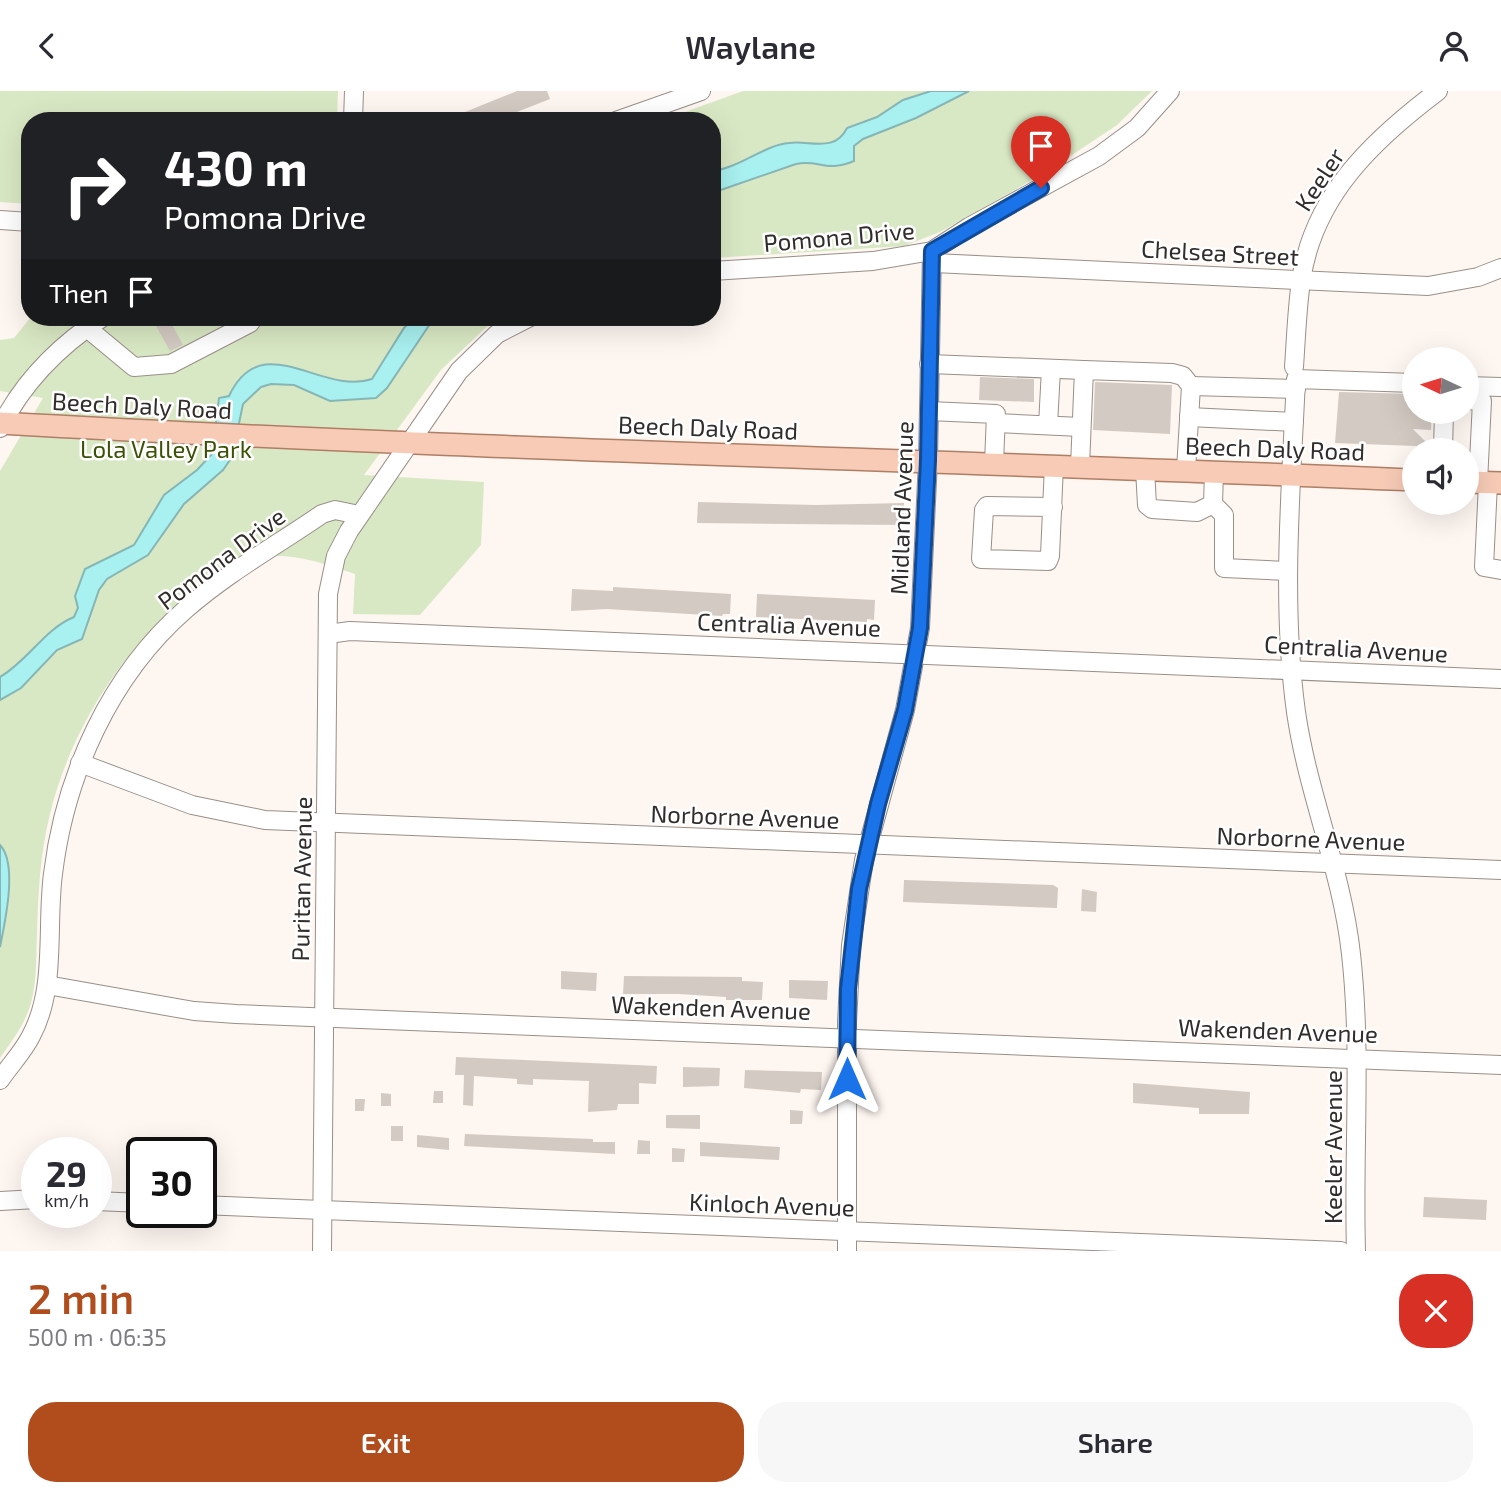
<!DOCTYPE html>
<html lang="en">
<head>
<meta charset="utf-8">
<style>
	:root { --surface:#fff; --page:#f7f7f7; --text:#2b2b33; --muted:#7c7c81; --accent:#b14c1d }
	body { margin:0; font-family:"Exo 2",sans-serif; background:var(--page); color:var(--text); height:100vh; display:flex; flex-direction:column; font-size:26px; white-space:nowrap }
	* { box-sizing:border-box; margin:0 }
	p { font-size:23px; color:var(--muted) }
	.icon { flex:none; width:38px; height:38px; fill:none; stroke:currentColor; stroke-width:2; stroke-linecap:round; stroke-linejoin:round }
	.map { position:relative; height:1160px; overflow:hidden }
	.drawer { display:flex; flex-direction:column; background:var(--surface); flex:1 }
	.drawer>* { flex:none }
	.guide { position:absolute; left:21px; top:21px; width:700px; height:214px; border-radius:28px; box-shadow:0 7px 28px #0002; background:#202124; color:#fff; overflow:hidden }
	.needle { width:46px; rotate:274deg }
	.tools { position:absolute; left:1402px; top:256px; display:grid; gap:14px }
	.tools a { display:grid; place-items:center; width:77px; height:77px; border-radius:50%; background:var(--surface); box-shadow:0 7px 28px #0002; font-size:35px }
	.speed { position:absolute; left:21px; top:1046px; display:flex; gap:14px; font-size:35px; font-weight:700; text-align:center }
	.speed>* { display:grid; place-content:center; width:91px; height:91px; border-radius:50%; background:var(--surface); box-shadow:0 7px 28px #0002; line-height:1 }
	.speed small { font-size:18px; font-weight:400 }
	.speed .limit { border:4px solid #111; border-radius:10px; background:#fff; color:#111 }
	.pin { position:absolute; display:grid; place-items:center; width:60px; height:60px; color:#fff; margin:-72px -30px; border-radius:50% 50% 50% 0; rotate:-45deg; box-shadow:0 0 7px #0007 }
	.pin .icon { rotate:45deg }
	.me { position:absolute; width:77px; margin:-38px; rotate:0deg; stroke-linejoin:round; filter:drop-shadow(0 0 5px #0008) }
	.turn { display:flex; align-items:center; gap:24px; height:147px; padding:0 28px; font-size:32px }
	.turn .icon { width:91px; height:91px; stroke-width:2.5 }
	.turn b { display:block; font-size:49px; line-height:60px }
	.then { display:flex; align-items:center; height:66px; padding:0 28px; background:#0003; gap:14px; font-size:26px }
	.round { display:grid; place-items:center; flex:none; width:74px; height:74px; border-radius:28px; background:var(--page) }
	.overview { display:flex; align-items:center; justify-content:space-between; height:119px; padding:0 28px }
	h1 { font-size:42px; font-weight:600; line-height:52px; color:var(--accent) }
	.cta { display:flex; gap:14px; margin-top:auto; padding:14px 28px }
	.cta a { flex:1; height:80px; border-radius:28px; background:var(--accent); color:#fff; font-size:28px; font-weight:600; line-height:80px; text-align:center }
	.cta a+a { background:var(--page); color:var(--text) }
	header { display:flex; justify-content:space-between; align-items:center; height:91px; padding:0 28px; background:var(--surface); font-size:32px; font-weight:600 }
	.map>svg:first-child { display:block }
	.green { fill:#d9e8c4 }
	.water { fill:#a9f0f0; stroke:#85b6b5; stroke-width:2 }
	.building { fill:#d3cac3 }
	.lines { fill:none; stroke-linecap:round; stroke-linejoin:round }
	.minor-casing { stroke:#998f89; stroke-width:20 }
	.major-casing { stroke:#ae7e66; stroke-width:24 }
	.minor { stroke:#fff; stroke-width:18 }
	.major { stroke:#f7cbb6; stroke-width:21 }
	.route-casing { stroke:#114b97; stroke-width:18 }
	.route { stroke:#1a73e8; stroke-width:12 }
	.labels { text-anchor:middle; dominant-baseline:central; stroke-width:5; stroke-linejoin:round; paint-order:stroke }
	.street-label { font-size:24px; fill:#312d2b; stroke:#fff }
	.park-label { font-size:24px; fill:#3b5204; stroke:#fff }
</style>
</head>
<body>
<header><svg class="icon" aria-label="back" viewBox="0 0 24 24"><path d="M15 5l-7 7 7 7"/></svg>Waylane<svg class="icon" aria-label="person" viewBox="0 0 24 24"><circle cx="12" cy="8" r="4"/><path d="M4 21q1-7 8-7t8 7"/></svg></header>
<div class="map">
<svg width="1501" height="1160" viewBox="0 0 1501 1160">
	<rect width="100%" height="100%" fill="#fef6f1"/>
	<g class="green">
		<polygon points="0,0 338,0 337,30 30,30 30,113 0,111"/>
		<polygon points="743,0 1152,0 1117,34 1048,80 940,141 904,155 712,167 712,30 660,30"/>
		<path d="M 31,226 L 497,226 L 441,279 L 364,384 L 484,391 L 481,454 L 420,524 L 353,523 L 355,483 C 310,468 285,459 237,470 C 226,472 215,484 206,490 C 131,545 72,632 50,723 C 40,762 38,804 37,844 C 36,867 37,889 31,912 C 25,933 12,950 0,967 L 0,380 L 43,307 L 0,300 L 0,249 L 14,247 Z"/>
	</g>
	<g class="water">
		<path d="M 931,0 L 969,0 L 916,27 L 863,48 L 854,55 L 854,70 C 826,82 819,68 796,73 L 712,102 L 712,80 C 740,77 764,54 789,52 C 810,49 835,62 847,37 L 877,26 L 903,9 Z"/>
		<path d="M 415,226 L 443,226 L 430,233 L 387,297 L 376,307 L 330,310 L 294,294 L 271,293 L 261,296 L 243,313 L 232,366 L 223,379 L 184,413 L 148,464 L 107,488 L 99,499 L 82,548 L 57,559 L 21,597 L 0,609 L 0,586 C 29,569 43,539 74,526 L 78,517 L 75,505 L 85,478 L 134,454 L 164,404 L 197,379 L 212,363 L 219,307 L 229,305 C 262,235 321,305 372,288 L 404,237 Z"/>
		<path d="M 0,754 C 18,773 5,831 0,856 Z"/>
	</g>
	<g class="building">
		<polygon points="517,0 547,0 550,8 494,30 443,30"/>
		<polygon points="168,226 183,254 170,260 155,233"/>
		<polygon points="980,286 1034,288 1034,311 979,309"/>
		<polygon points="1095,291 1172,294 1170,343 1093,339"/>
		<polygon points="1339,301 1414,303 1414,320 1432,320 1431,339 1413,338 1426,351 1419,358 1416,355 1335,352"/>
		<polygon points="698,411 816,414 904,412 903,434 697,432"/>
		<polygon points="613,496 731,503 730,523 723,523 722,525 607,518 571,520 572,498 613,500"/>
		<polygon points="757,503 875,509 874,529 867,528 867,531 756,526"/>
		<polygon points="904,789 1053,794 1058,797 1057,817 903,811"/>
		<polygon points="1082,798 1097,801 1096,821 1081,820"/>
		<polygon points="561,880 597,882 596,900 561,898"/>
		<polygon points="624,885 742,886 742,890 763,891 762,909 726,909 726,906 679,903 623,903"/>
		<polygon points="789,889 828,890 827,909 789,907"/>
		<polygon points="456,966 657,975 656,993 639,992 639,1013 618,1013 617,1019 588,1021 589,990 533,988 533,994 517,993 517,988 474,985 473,1015 463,1014 464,984 455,984"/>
		<polygon points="683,976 720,977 719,995 683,996"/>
		<polygon points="745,979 822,981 821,999 801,998 800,1002 744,997"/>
		<polygon points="1133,992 1250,1001 1249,1023 1199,1023 1199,1017 1133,1012"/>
		<polygon points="434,1000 443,1000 443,1012 433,1012"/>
		<polygon points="381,1002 391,1003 391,1015 381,1015"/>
		<polygon points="355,1008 365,1008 364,1020 355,1020"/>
		<polygon points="790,1019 803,1020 802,1033 790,1033"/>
		<polygon points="666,1024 700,1024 700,1038 666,1037"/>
		<rect x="391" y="1035" width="12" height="15"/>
		<polygon points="465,1043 593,1048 593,1051 615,1051 615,1063 464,1055"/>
		<polygon points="417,1044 449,1047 449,1059 417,1056"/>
		<polygon points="638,1049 650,1050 650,1063 637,1063"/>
		<polygon points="700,1051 780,1056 779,1069 700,1065"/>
		<polygon points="672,1057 685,1058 684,1071 672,1071"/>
		<polygon points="1424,1106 1487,1109 1486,1129 1423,1126"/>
	</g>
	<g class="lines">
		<defs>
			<g id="minor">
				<polyline points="353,30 354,0"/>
				<polyline points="616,30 701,0"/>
				<polyline points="0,129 30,131"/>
				<polyline points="934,172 1428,195 1478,186 1501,177"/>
				<polyline points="712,180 873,170 932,160 969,136 1099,65 1137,37 1170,0"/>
				<polyline points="87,237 134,276 171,273 250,232 254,226"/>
				<polyline points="929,273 1084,279"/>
				<path d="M 1294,276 C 1296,248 1297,218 1301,190 C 1313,105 1373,49 1438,0"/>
				<polyline points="1191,295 1296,298"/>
				<polyline points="1466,295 1501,296"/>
				<polyline points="1466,309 1482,310 1478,391"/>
				<polyline points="929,320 996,323 994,372"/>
				<polyline points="1189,326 1294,331"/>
				<polyline points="996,332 1081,336"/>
				<polyline points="1048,334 1051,278"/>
				<path d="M 0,337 C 23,291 60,254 103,226"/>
				<polyline points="1443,359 1444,320"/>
				<polyline points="1080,375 1084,279 1172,282 1183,285 1191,295 1186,379"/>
				<polyline points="1145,378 1147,414 1152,418 1197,421 1213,413 1214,381"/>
				<polyline points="1488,392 1484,476 1501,479"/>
				<polyline points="1213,413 1224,424 1224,477 1288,480"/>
				<polyline points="1053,416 987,415 984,419 981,468 1048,470 1050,465 1054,374"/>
				<polyline points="328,543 350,540 1501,588"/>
				<polyline points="80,672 192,714 265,729 1501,779"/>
				<polyline points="47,894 194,920 236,923 1501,974"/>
				<path d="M 0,989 C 10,974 23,961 31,945 C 57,897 46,836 53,783 C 65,684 110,584 186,518 C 227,482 277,454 322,423 L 335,419 L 359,424"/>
				<polyline points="0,1110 37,1108"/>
				<polyline points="96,1110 142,1112"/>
				<polyline points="201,1114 1341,1160"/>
				<polyline points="322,1160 328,503 336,465 349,440 459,280 497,243 530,226"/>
				<polyline points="847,1160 847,931 851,854 864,769 905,619 920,537 928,369 932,160"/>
				<path d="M 1356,1160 C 1353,1061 1362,962 1351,863 C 1342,780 1308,704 1296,621 C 1281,511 1291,398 1296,288 L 1414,292"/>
			</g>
			<g id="major">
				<path d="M 0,332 C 471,359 943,369 1414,389"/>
				<polyline points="1466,391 1501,392"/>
			</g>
		</defs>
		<use href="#minor" class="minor-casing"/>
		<use href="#major" class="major-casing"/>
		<use href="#minor" class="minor"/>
		<use href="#major" class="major"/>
	</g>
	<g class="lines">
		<defs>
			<polyline id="route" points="847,988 848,898 859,798 878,713 905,619 920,537 928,369 932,160 1041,97"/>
		</defs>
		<use href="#route" class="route-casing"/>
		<use href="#route" class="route"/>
	</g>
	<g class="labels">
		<g class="street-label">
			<text transform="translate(1319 88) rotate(-57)">Keeler</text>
			<text transform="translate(839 145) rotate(-5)">Pomona Drive</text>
			<text transform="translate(1220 161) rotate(3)">Chelsea Street</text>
			<text transform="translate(142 314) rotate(3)">Beech Daly Road</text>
			<text transform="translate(708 336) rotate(2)">Beech Daly Road</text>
			<text transform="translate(1275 357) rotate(2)">Beech Daly Road</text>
			<text transform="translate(901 417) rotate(-88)">Midland Avenue</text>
			<text transform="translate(221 467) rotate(-37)">Pomona Drive</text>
			<text transform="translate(789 533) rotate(2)">Centralia Avenue</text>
			<text transform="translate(1356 557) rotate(3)">Centralia Avenue</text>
			<text transform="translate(745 725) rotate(2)">Norborne Avenue</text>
			<text transform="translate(1311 747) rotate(2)">Norborne Avenue</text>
			<text transform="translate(301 788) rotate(-89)">Puritan Avenue</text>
			<text transform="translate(711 916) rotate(2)">Wakenden Avenue</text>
			<text transform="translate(1278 939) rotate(2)">Wakenden Avenue</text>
			<text transform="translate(1332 1056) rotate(-90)">Keeler Avenue</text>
			<text transform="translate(772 1113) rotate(2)">Kinloch Avenue</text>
		</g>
		<g class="park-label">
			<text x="166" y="357">Lola Valley Park</text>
		</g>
	</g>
</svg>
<div class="tools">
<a><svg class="needle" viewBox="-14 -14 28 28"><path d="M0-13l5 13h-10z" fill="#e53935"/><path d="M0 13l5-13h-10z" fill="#7c7c81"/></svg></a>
<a><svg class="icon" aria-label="sound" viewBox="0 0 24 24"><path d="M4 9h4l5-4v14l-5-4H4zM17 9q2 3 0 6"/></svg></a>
</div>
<div class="speed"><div>29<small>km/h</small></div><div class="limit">30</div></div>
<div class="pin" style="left:1041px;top:97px;background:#d93025"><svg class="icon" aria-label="arrive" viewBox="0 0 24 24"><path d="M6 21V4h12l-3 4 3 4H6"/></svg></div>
<svg class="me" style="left:847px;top:988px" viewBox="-20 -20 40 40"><path d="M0-17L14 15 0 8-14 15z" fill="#1a73e8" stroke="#fff" stroke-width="4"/></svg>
<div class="guide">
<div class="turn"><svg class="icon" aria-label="right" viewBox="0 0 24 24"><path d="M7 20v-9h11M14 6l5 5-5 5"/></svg><div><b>430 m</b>Pomona Drive</div></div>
<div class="then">Then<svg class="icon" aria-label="arrive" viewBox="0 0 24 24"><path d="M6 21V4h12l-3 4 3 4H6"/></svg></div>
</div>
</div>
<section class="drawer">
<div class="overview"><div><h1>2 min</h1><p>500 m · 06:35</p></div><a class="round" style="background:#d93025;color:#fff"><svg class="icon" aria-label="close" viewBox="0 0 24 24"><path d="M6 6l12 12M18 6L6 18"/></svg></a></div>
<div class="cta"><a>Exit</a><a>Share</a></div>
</section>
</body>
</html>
